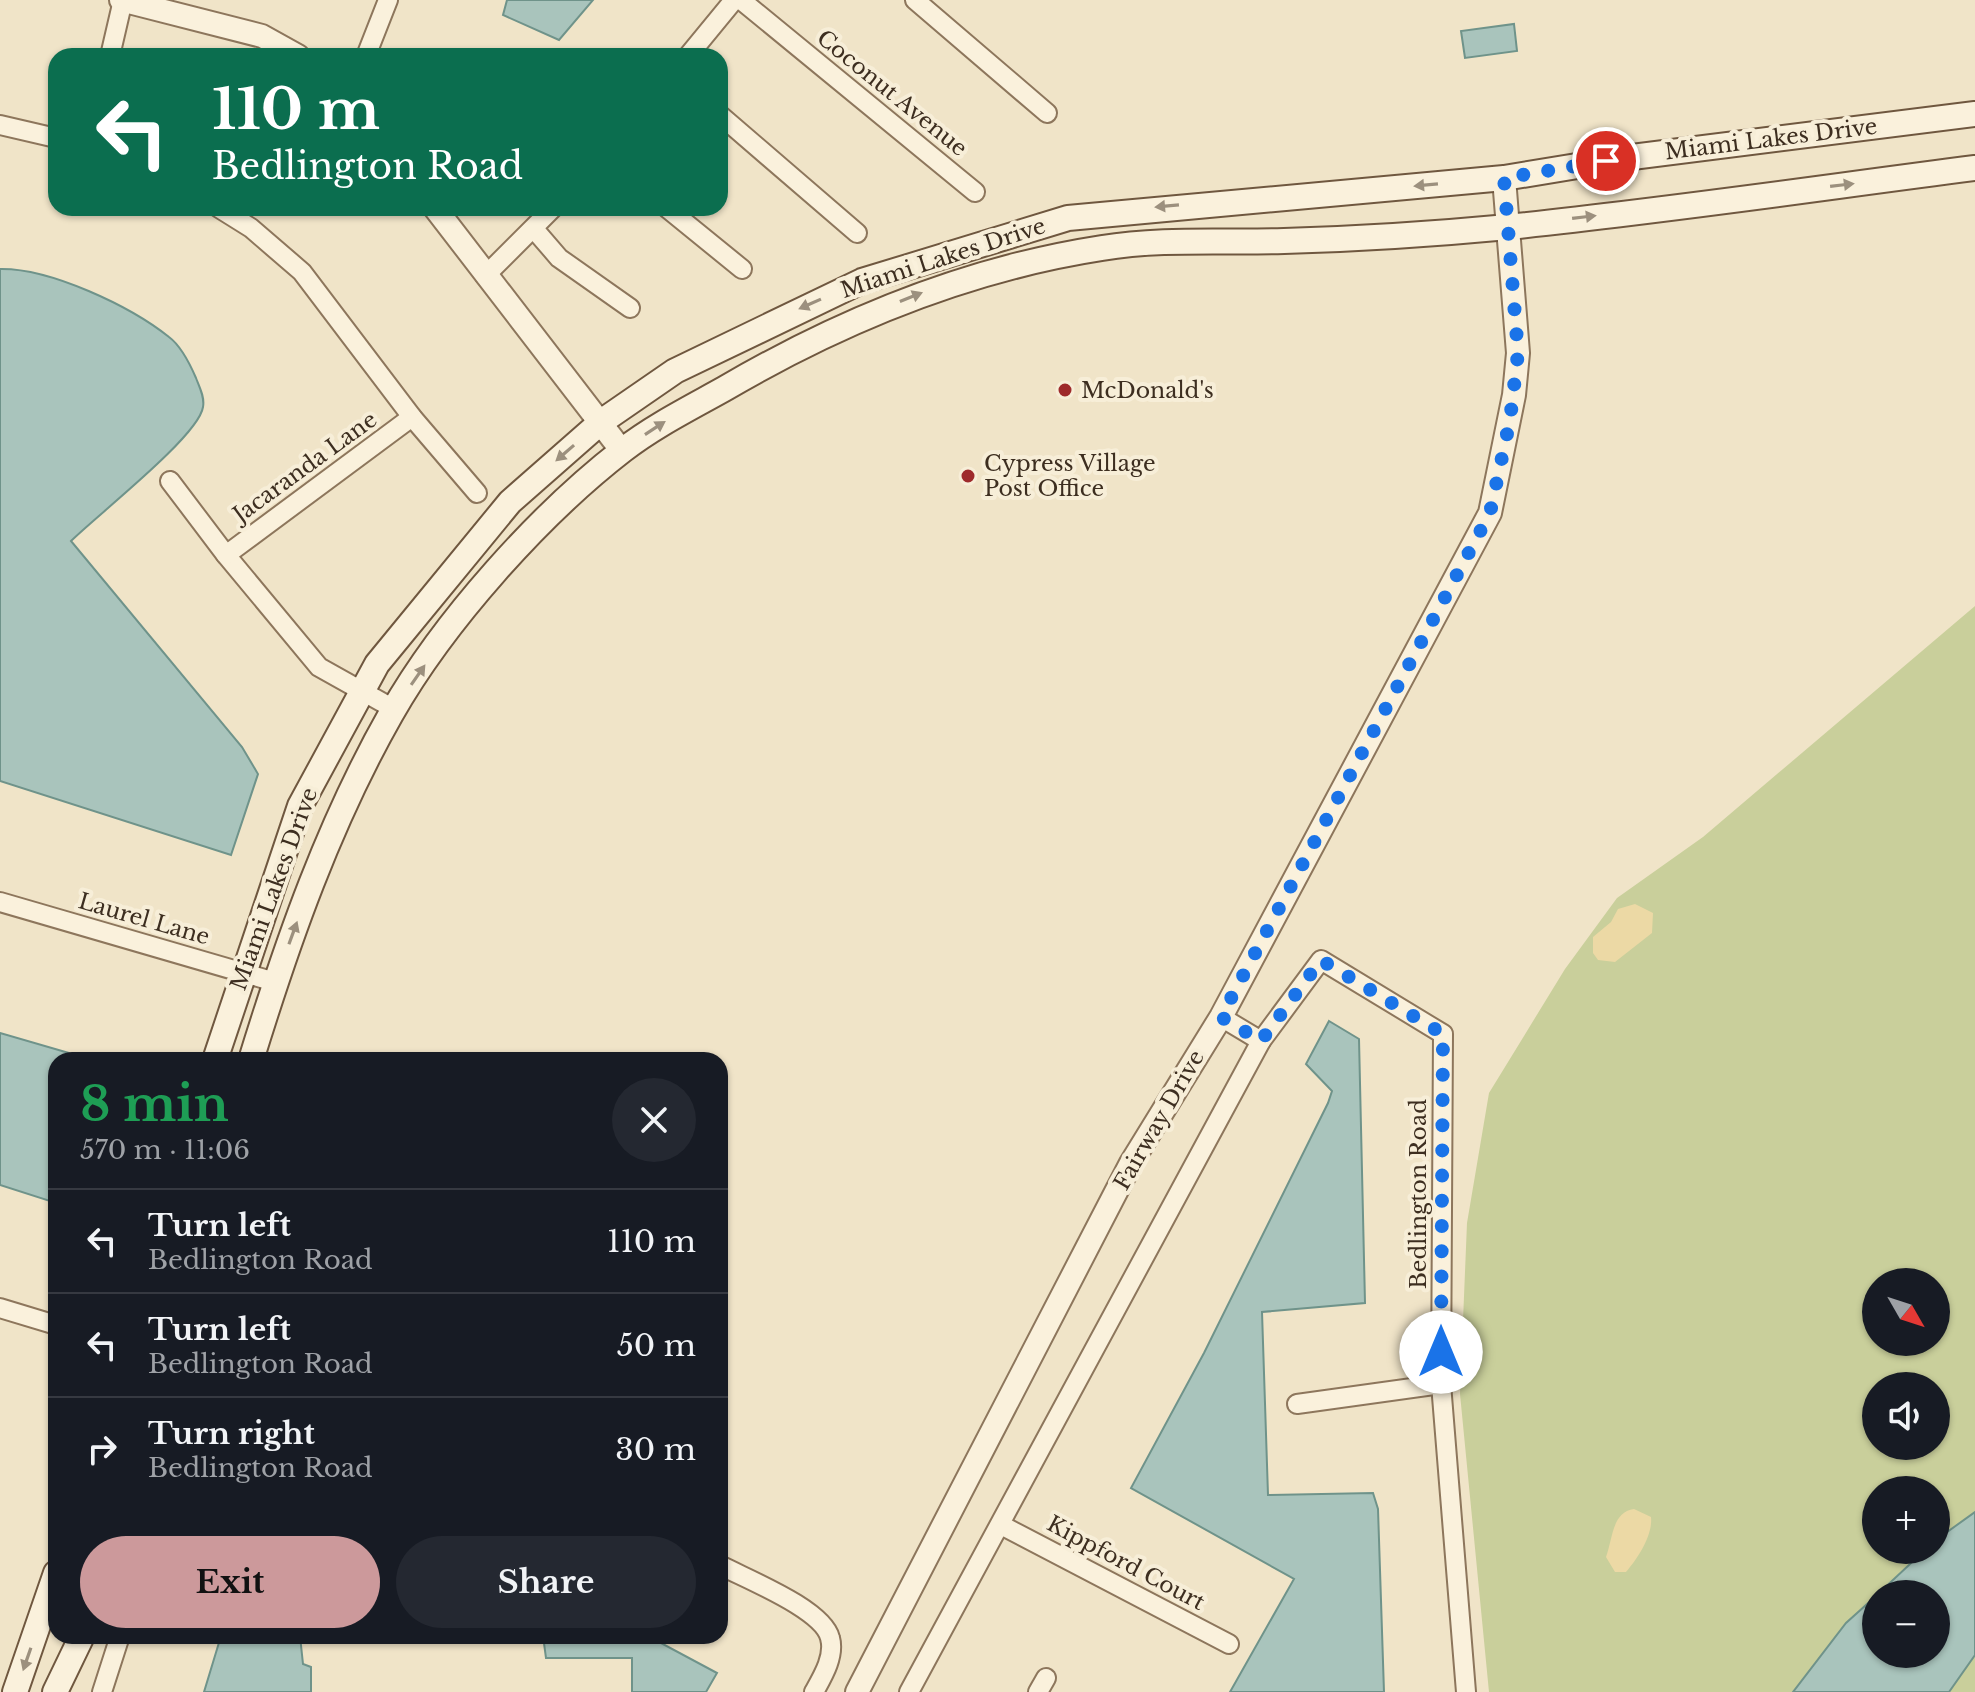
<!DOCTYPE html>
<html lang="en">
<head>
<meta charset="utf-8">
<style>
	:root { --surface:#171b24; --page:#242831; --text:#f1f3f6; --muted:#9ea1a6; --line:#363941; --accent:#cc999b }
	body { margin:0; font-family:"Libre Baskerville",serif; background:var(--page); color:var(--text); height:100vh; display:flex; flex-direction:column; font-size:30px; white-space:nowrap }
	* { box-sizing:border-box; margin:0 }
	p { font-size:26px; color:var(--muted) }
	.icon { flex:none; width:44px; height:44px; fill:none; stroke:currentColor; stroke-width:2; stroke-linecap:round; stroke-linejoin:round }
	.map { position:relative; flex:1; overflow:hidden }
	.panel { position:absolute; left:48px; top:1052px; width:680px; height:592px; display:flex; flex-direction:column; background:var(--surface); border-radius:24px; box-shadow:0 2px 6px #0004 }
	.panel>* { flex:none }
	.hud { position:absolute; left:48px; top:48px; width:680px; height:168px; border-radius:24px; box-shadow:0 2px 6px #0004; background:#0b6e4f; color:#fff; overflow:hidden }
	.needle { width:52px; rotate:129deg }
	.buttons { position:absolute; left:1862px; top:1268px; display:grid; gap:16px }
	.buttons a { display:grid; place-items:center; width:88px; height:88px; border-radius:50%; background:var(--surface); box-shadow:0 2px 6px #0004; font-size:40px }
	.pin { position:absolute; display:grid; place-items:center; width:68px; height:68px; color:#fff; margin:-34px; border:4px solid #fff; border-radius:50%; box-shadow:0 2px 8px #0007 }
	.me { position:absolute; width:88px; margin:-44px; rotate:0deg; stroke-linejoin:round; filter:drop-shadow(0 0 6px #0008) }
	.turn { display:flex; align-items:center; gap:28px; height:168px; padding:0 32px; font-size:36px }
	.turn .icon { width:104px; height:104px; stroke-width:2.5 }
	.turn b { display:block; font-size:56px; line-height:68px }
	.round { display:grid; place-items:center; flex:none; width:84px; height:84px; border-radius:42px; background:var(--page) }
	.summary { display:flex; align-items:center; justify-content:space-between; height:136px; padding:0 32px }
	h1 { font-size:48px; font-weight:700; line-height:60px; color:#1e9e55 }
	.action { display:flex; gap:16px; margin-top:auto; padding:16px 32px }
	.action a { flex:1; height:92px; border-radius:48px; background:var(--accent); color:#111; font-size:32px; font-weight:700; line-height:92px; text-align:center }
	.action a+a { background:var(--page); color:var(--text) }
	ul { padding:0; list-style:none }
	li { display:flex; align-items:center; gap:24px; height:104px; padding:0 32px; border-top:2px solid var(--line) }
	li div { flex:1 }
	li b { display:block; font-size:30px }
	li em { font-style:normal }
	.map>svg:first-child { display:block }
	.green { fill:#c9cf9b; fill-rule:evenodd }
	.sand { fill:#ecd9a5 }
	.water { fill:#a9c4bc; stroke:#6f938a; stroke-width:2 }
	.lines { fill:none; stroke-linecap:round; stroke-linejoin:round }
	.minor-casing { stroke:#8d765c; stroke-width:22 }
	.tertiary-casing { stroke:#8d765c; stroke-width:26 }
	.secondary-casing { stroke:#6f573f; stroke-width:28 }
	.minor { stroke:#faf1dc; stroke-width:18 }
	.tertiary { stroke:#faf1dc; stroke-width:22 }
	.secondary { stroke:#faf1dc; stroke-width:24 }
	.oneway { fill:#9c907e }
	.route { stroke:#1a73e8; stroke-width:14; stroke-dasharray:0 25.2 }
	.poi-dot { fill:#9e2a2b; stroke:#f7eed8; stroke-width:3 }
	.labels { text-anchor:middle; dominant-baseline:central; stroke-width:8; stroke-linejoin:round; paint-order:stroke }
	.street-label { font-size:22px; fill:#3d2e20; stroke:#f7eed8 }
	.poi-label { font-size:22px; fill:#3d2e20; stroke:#f7eed8; text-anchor:start }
</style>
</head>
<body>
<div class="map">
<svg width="1975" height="1692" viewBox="0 0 1975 1692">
	<rect width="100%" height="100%" fill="#f0e4c8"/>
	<path class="green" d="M 1975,606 L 1975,1692 L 1489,1692 L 1460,1394 L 1467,1223 L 1489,1093 L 1565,969 L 1617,898 L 1703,837 ZM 1876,1282 L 1936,1282 L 1936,1342 L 1876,1342 ZM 1876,1386 L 1936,1386 L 1936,1446 L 1876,1446 ZM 1876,1490 L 1936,1490 L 1936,1550 L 1876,1550 ZM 1876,1594 L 1936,1594 L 1936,1654 L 1876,1654 Z"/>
	<g class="sand">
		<polygon points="1635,904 1653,913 1652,933 1615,962 1598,960 1593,953 1593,937 1611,922 1618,909"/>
		<path d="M 1634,1509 L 1651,1517 C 1653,1535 1638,1558 1626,1572 L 1615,1572 L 1606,1557 C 1613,1538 1612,1512 1634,1509 Z"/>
	</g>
	<g class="water">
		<polygon points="507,0 593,0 559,40 503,15"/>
		<polygon points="1514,24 1517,51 1465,58 1461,31"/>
		<path d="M 0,269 C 50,268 130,306 169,337 C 181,346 190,364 196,378 C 199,386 205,397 203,407 C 199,436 96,516 71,541 L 242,747 L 258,774 L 231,855 L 0,781 Z"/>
		<polygon points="1329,1021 1359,1039 1365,1303 1262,1312 1268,1495 1373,1493 1378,1509 1384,1692 1230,1692 1294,1579 1131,1488 1204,1353 1328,1103 1332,1091 1306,1064"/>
		<polygon points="0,1033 93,1060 56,1060 56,1203 0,1185"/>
		<polygon points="1975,1512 1975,1655 1949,1692 1793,1692 1846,1623 1876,1596 1876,1654 1936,1654 1936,1594 1878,1594 1925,1550 1936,1550 1936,1540"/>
		<polygon points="221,1636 300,1636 303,1664 311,1667 311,1692 204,1692"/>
		<polygon points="543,1636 648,1636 717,1673 706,1692 632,1692 632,1658 546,1658"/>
	</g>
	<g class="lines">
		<defs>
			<g id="minor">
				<polyline points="741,0 975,192"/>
				<polyline points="915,0 1047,113"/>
				<polyline points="110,56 123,0"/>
				<polyline points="366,56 388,0"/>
				<polyline points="688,56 734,0"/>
				<polyline points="720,115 857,233"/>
				<polyline points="0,125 56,138"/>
				<polyline points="219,208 251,228 302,272 412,417 477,493"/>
				<polyline points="667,208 742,269"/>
				<polyline points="534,229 559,258 630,308"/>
				<polyline points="485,276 553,208"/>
				<polyline points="170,481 226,555 319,667 394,709"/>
				<polyline points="226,555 412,417"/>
				<polyline points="0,902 275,982"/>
				<polyline points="1221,1017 1261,1041"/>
				<polyline points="0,1308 56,1325"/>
				<polyline points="1297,1404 1441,1384"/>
				<polyline points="1001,1525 1229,1644"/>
				<path d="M 720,1565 C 746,1579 823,1609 830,1638 C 835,1656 823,1676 814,1692"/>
				<polyline points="102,1692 120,1636"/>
				<polyline points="909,1692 1261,1041 1321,960 1443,1034 1441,1384 1466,1692"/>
				<polyline points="1038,1692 1046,1678"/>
			</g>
			<g id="tertiary">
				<polyline points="121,0 262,36 298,56"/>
				<polyline points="435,208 622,451"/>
				<polyline points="857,1692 1131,1163 1221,1017 1490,513 1514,395 1518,353 1504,178"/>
			</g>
			<g id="secondary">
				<polyline points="215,1060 300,806 377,664 510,502 601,422 675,371 862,281 1068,218 1504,178 1632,157 1975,114"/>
				<path d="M 251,1060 C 288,940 329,823 391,714 C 444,621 539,515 623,450 C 654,426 690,408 724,389 C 842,320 966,269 1102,248 C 1162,238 1223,243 1284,241 C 1358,239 1434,234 1508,227 C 1664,211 1820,188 1975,168"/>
				<polyline points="15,1692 56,1573"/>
				<polyline points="55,1692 82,1636"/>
			</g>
		</defs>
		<use href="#minor" class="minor-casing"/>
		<use href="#tertiary" class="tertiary-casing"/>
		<use href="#secondary" class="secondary-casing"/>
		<use href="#minor" class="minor"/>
		<use href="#tertiary" class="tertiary"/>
		<use href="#secondary" class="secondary"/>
	</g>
	<defs><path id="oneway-solid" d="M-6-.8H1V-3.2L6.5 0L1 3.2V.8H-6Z" transform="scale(2)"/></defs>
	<g class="oneway">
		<use href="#oneway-solid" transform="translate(1426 185) rotate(175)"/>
		<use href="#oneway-solid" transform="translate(1842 185) rotate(-7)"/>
		<use href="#oneway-solid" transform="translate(1167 206) rotate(175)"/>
		<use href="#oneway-solid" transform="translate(1584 217) rotate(-7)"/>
		<use href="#oneway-solid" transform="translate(911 297) rotate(-22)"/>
		<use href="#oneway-solid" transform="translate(810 304) rotate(156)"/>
		<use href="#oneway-solid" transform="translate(655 428) rotate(-33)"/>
		<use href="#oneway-solid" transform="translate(565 453) rotate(139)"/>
		<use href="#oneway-solid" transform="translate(418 675) rotate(-55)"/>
		<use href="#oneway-solid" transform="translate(293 933) rotate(-70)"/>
		<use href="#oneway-solid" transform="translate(27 1659) rotate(109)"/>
	</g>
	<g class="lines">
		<polyline class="route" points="1441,1352 1443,1034 1321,960 1261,1041 1221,1017 1490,513 1510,420 1518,353 1504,178 1606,161"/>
	</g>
	<g class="poi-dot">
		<circle cx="1065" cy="390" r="8"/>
		<circle cx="968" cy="476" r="8"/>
	</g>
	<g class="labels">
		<g class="street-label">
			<text transform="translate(892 93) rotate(39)">Coconut Avenue</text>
			<text transform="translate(1771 139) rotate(-7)">Miami Lakes Drive</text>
			<text transform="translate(943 258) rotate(-18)">Miami Lakes Drive</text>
			<text transform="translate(305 467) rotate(-36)">Jacaranda Lane</text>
			<text transform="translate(274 889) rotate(-70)">Miami Lakes Drive</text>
			<text transform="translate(144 919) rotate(16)">Laurel Lane</text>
			<text transform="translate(1159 1120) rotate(-60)">Fairway Drive</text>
			<text transform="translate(1418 1194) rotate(-90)">Bedlington Road</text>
			<text transform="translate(1126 1563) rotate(28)">Kippford Court</text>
		</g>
		<g class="poi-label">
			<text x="1081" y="390">McDonald's</text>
			<text x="984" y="463">Cypress Village<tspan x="984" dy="25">Post Office</tspan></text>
		</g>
	</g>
</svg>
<div class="buttons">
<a><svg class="needle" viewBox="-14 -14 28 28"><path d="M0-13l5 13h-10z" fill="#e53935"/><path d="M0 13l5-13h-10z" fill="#9ea1a6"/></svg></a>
<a><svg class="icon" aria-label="sound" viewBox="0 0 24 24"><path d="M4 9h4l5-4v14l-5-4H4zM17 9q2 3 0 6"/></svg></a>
<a>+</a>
<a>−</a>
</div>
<div class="pin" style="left:1606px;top:161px;background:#d93025"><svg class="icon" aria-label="arrive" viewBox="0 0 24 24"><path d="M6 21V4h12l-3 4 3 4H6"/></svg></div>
<svg class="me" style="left:1441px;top:1352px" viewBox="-20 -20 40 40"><circle r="19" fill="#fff"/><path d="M0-13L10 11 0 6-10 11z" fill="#1a73e8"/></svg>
<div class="hud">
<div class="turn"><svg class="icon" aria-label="left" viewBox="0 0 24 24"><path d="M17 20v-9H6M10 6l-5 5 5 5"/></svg><div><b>110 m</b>Bedlington Road</div></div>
</div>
<section class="panel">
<div class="summary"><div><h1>8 min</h1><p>570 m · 11:06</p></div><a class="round"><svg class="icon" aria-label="close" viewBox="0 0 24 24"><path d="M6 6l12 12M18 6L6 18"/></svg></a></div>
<ul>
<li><svg class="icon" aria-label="left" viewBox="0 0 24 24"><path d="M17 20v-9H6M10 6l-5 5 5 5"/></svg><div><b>Turn left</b><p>Bedlington Road</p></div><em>110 m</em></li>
<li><svg class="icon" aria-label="left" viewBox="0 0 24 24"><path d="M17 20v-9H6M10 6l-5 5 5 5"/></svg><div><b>Turn left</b><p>Bedlington Road</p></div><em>50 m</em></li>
<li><svg class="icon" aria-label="right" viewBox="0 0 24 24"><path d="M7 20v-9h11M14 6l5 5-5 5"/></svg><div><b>Turn right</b><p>Bedlington Road</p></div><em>30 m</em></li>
</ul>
<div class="action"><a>Exit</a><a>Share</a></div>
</section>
</div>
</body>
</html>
